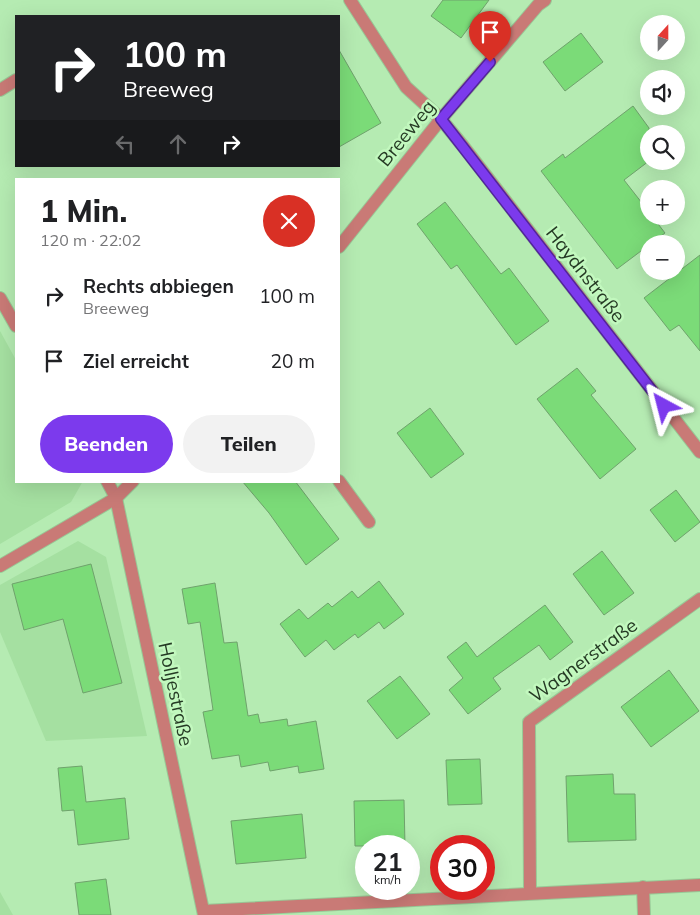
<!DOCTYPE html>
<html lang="de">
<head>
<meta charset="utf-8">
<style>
	:root { --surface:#fff; --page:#f2f2f2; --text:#202124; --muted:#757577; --accent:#7c3aed }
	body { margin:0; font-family:Mulish,sans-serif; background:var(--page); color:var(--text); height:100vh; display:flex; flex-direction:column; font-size:19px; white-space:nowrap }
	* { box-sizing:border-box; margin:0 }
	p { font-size:16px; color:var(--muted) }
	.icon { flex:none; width:28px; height:28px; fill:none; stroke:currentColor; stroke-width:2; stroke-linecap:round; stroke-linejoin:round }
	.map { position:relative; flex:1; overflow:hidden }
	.panel { position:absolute; left:15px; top:178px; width:325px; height:305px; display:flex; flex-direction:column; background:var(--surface); border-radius:0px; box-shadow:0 5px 20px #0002 }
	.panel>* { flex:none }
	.hud { position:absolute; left:15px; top:15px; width:325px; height:152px; border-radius:0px; box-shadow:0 5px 20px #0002; background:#202124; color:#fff; overflow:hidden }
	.needle { width:32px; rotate:21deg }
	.buttons { position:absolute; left:640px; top:15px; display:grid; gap:10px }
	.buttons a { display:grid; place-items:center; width:45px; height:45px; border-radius:50%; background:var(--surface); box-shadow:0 5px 20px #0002; font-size:25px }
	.speed { position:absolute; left:355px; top:835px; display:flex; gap:10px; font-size:25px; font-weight:700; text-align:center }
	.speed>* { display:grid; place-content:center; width:65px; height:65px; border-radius:50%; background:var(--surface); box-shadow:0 5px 20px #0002; line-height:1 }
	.speed small { font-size:12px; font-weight:400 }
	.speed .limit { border:8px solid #d22; background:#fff; color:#111 }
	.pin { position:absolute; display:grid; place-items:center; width:42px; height:42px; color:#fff; margin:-51px -21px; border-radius:50% 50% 50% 0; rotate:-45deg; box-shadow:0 0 5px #0007 }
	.pin .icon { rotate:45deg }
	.me { position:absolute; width:55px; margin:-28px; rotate:322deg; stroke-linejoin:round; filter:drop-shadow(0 0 4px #0008) }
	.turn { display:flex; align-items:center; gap:18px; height:105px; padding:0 25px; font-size:22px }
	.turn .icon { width:65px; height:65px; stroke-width:2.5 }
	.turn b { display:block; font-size:35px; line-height:42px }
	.lanes { display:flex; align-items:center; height:48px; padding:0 25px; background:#0003; justify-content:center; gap:25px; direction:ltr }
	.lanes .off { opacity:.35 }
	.round { display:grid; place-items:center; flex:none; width:52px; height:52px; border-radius:26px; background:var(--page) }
	.overview { display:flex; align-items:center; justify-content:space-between; height:85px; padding:0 25px }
	h1 { font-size:30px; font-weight:800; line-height:38px }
	.primary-button { display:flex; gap:10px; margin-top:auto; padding:10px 25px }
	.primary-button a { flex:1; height:58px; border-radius:30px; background:var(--accent); color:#fff; font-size:20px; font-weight:800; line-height:58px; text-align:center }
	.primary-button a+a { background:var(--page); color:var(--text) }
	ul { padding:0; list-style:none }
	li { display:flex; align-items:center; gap:15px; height:65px; padding:0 25px }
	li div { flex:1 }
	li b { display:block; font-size:19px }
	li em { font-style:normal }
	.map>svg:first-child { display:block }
	.built { fill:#a5e0a1 }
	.building { fill:#7bdb78; stroke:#6fa26c }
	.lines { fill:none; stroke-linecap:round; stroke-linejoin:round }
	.minor-casing { stroke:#98c896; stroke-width:14 }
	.minor { stroke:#c97a76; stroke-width:12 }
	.route-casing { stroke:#51269a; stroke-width:12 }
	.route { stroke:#7c3aed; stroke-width:9 }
	.labels { text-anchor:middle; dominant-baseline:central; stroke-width:5; stroke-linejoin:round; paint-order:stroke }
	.street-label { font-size:19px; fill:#253a24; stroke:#c2f8be }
</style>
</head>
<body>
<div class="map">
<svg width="700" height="915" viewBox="0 0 700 915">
	<rect width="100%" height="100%" fill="#b5ebb2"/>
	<g class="built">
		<polygon points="0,331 16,360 16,481 83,481 71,502 0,544"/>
		<polygon points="78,541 106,557 147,736 46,741 0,632 0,585"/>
		<polygon points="0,892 13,915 0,915"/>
	</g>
	<g class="building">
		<polygon points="443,0 489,0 461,38 431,16"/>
		<polygon points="581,33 603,62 565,91 543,62"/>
		<polygon points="339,50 381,123 339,147"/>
		<polygon points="633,106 649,128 649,161 624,180 649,212 649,216 652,216 665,233 617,269 541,171 563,154 565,158"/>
		<polygon points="445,202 501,274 509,268 549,321 516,345 457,265 451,269 417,224"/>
		<polygon points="700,255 700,351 679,325 670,331 644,298"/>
		<polygon points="577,368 596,391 591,395 636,449 600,479 537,399"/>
		<polygon points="430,408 464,454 431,478 397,433"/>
		<polygon points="242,481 295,481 339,539 306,565 269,513"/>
		<polygon points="676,490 700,522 675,542 650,510"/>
		<polygon points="602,551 634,593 604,615 573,574"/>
		<polygon points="91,564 122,683 83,693 63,619 24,630 12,584"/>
		<polygon points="379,581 404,614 384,629 379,622 358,638 355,634 334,650 326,640 305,657 280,624 299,609 308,619 328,603 332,607 352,591 358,598"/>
		<polygon points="215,583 224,643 237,642 248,716 258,714 260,723 287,719 288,726 316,721 324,769 299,773 298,766 270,771 268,762 241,767 239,755 212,759 203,712 213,710 200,622 188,624 182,589"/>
		<polygon points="545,605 573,642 550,660 539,645 493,678 501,689 468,714 449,690 463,678 447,657 466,642 477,657"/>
		<polygon points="669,670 699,711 651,747 621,707"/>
		<polygon points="400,676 430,714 397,739 367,701"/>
		<polygon points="480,759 482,804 448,805 446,760"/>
		<polygon points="82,766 86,802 125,798 129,839 78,845 74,810 62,811 58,768"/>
		<polygon points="613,774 614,794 635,794 636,840 568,842 566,776"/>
		<polygon points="404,800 405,846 355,846 354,801"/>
		<polygon points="302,814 306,858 236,864 231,821"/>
		<polygon points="106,879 111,915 79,915 75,883"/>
	</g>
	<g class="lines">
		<defs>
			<g id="minor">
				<polyline points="350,0 406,87 441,119 463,146 700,452"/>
				<polyline points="0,90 16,80"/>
				<polyline points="339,247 441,119 538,5 545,0"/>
				<polyline points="0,298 16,326"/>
				<polyline points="107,481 116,498 204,915"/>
				<polyline points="339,481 369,522"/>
				<polyline points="0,566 116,498 133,481"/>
				<polyline points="643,887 644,915"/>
				<polyline points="530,892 529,722 700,599"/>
				<polyline points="204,911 700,885"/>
			</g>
		</defs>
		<use href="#minor" class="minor-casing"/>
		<use href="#minor" class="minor"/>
	</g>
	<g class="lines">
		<defs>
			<polyline id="route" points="490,62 441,119 664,406"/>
		</defs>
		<use href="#route" class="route-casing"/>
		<use href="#route" class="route"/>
	</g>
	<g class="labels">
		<g class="street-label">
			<text transform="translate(406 133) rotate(-51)">Breeweg</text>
			<text transform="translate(586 274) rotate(52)">Haydnstraße</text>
			<text transform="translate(583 660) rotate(-36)">Wagnerstraße</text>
			<text transform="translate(176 694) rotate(78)">Holljestraße</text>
		</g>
	</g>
</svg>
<div class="buttons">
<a><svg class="needle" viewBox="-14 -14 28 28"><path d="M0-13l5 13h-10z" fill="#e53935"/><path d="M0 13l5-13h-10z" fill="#757577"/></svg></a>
<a><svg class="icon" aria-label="sound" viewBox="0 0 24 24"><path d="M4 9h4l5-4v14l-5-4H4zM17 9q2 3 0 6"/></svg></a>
<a><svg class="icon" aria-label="search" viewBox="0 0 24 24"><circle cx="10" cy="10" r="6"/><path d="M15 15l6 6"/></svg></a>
<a>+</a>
<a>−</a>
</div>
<div class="speed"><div>21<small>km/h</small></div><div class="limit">30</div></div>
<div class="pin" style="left:490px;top:62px;background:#d93025"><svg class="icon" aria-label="arrive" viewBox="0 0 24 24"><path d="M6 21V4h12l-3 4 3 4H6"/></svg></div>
<svg class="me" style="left:664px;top:406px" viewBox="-20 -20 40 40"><path d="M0-17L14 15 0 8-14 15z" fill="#7c3aed" stroke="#fff" stroke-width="4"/></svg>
<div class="hud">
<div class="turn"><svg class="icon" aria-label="right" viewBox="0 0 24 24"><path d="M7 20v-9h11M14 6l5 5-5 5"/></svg><div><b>100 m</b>Breeweg</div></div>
<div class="lanes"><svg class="icon off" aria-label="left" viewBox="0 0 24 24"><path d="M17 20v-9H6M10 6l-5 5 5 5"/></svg><svg class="icon off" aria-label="ahead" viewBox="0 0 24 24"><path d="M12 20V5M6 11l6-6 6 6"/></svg><svg class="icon" aria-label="right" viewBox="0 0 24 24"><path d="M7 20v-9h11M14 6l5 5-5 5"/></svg></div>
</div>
<section class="panel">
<div class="overview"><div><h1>1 Min.</h1><p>120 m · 22:02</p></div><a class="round" style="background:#d93025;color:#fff"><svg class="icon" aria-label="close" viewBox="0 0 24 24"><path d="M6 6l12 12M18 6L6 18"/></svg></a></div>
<ul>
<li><svg class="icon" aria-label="right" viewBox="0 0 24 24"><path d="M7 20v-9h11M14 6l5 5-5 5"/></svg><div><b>Rechts abbiegen</b><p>Breeweg</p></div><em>100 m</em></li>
<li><svg class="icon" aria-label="arrive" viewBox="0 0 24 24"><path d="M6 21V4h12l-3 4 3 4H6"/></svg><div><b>Ziel erreicht</b></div><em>20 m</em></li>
</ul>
<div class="primary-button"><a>Beenden</a><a>Teilen</a></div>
</section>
</div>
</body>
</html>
